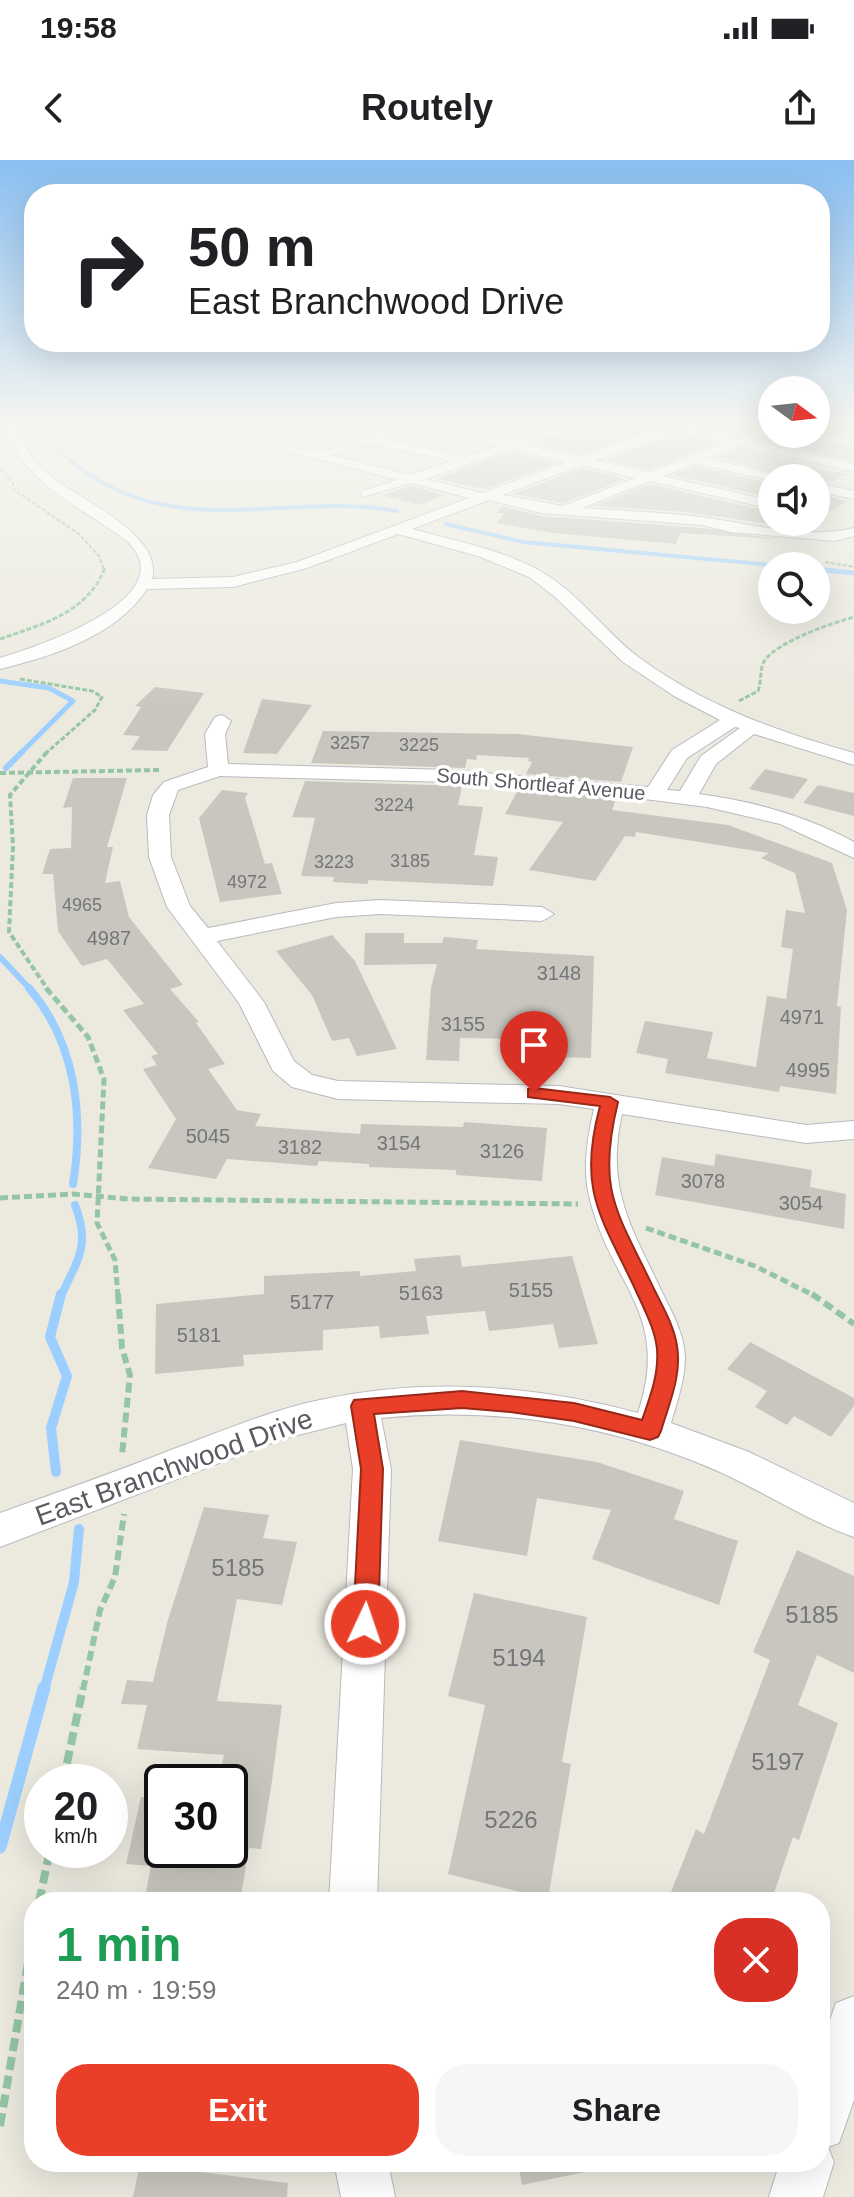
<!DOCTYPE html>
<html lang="en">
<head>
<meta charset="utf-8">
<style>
	:root { --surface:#fff; --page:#f6f6f6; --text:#202124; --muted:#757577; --accent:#e93f28 }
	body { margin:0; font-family:Helvetica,sans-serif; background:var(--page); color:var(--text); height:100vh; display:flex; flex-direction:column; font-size:30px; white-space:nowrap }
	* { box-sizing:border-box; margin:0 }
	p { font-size:26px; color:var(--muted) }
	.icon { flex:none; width:44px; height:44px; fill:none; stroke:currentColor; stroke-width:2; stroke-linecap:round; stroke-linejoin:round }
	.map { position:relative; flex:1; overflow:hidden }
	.sheet { position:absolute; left:24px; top:1732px; width:806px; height:280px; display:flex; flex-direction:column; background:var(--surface); border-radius:32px; box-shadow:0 8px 32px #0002 }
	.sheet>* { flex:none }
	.hud { position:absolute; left:24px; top:24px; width:806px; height:168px; border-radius:32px; box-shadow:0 8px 32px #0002; background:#fff; color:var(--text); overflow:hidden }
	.needle { width:52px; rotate:105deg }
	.controls { position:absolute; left:758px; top:216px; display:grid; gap:16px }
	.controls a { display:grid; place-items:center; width:72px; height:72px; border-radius:50%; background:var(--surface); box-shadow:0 8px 32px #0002; font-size:40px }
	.speed { position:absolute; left:24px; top:1604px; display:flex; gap:16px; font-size:40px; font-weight:700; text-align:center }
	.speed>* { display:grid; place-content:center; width:104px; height:104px; border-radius:50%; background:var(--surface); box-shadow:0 8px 32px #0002; line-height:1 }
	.speed small { font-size:20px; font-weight:400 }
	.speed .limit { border:4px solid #111; border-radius:12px; background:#fff; color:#111 }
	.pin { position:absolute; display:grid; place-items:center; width:68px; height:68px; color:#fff; margin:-82px -34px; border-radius:50% 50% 50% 0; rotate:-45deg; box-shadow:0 0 8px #0007 }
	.pin .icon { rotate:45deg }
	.me { position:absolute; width:88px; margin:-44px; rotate:3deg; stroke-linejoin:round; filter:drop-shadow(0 0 6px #0008) }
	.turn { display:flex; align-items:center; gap:28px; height:168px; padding:0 32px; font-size:36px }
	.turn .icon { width:104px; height:104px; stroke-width:2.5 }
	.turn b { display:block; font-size:56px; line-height:68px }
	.round { display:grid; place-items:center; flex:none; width:84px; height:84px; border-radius:32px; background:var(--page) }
	.overview { display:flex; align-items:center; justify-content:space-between; height:136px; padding:0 32px }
	h1 { font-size:48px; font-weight:700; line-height:60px; color:#1e9e55 }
	.cta { display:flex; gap:16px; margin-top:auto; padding:16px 32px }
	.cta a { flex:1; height:92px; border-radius:32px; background:var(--accent); color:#fff; font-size:32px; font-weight:700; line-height:92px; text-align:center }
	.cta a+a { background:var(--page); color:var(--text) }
	.status { display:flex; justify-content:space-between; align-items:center; height:56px; padding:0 40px; background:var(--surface); direction:ltr }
	.status svg { height:22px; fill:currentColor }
	header { display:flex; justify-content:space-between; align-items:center; height:104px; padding:0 32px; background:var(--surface); font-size:36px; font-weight:700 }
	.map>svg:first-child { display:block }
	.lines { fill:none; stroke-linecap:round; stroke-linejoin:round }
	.stream-far5 { stroke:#9ccfff; stroke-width:4 }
	.stream-far4 { stroke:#9ccfff; stroke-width:5 }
	.stream-far3 { stroke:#9ccfff; stroke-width:6 }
	.stream-far2 { stroke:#9ccfff; stroke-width:8 }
	.stream-far1 { stroke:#9ccfff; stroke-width:10 }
	.stream { stroke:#9ccfff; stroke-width:13 }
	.building { fill:#c8c6bf }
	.minor-casing { stroke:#b7babf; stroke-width:2 }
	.path-far5 { stroke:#94c5a4; stroke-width:2; stroke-dasharray:4 2; stroke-linecap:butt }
	.path-far4 { stroke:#94c5a4; stroke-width:3; stroke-dasharray:5 2; stroke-linecap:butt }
	.path-far3 { stroke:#94c5a4; stroke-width:4; stroke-dasharray:6 3; stroke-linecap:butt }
	.path-far2 { stroke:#94c5a4; stroke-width:5; stroke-dasharray:8 4; stroke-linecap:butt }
	.path-far1 { stroke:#94c5a4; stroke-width:6; stroke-dasharray:10 5; stroke-linecap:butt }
	.path { stroke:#94c5a4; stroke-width:8; stroke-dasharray:13 6; stroke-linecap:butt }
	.minor { fill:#fff; fill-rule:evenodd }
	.route { fill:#e93f28; stroke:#97291a; stroke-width:2 }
	.labels { text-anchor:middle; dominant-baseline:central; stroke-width:7; stroke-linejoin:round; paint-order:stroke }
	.far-number-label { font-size:18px; fill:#747678 }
	.far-street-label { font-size:20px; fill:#585c61; stroke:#fff }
	.number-label { font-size:20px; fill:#747678 }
	.near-number-label { font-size:24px; fill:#747678 }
	.near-street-label { font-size:28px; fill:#585c61; stroke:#fff }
</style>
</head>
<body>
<div class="status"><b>19:58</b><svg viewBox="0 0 49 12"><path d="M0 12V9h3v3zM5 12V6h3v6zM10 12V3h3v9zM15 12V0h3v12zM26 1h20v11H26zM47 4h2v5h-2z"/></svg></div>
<header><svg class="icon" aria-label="back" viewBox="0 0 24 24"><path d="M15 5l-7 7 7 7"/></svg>Routely<svg class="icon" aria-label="share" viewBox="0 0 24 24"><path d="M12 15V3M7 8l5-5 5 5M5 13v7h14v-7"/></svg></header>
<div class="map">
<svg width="854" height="2037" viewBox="0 0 854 2037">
	<rect width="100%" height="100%" fill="#eceadf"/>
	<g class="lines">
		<g class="stream-far5">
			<path d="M 46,267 C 56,291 75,306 96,319 C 191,377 296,332 397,351"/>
			<polyline points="446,364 523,382 782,406"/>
			<polyline points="816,409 827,410"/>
		</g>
		<g class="stream-far4">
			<polyline points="816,409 854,413"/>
			<polyline points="0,521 49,528 73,541 20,594"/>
		</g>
		<g class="stream-far3">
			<polyline points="6,608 22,592"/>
			<polyline points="0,797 31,830"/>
		</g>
		<g class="stream-far2">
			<path d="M 29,828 C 76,883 84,955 73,1024"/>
			<path d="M 61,1136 C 77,1101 91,1086 75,1045"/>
		</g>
		<g class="stream-far1">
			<polyline points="56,1312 51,1268 67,1216 50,1177 61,1134"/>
			<polyline points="44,1530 74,1422 79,1369"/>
		</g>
		<polyline class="stream" points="0,1687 44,1528"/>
	</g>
	<g class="building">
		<polygon points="577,267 619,267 642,272 580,294 535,284"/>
		<polygon points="774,274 800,274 854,290 854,297 848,300 763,280"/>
		<polygon points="669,277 682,280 691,277 717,283 648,310 605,300"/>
		<polygon points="741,288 826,310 846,314 829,323 816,318 788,318 718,297"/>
		<polygon points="512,292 557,303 485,329 436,319"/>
		<polygon points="696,306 772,324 772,338 673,315"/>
		<polygon points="582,308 625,319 563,343 513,334"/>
		<polygon points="650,324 772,352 772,362 808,362 796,368 686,352 595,346"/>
		<polygon points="411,326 445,335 419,345 382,335"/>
		<polygon points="816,334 848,341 816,358"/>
		<polygon points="502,346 541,356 702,368 776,379 680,373 676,384 553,373 497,363 505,353 497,353"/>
		<polygon points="155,527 204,533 167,591 131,590 140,576 123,575 141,547 135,546"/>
		<polygon points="262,539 312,545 277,594 243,593"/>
		<polygon points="323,571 518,574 633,587 621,622 526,614 532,602 528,601 529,598 477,595 476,600 467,599 465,608 311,603"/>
		<polygon points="765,609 808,619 793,639 749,629"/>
		<polygon points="73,618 127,618 107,687 113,687 105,723 120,721 129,757 183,825 170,829 199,862 196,863 225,904 208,909 237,950 261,954 255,966 360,974 361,964 463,967 464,962 547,968 542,1021 456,1015 456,1010 369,1007 369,1004 319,1001 317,1006 227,999 216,1019 148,1008 176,959 143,909 157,905 151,896 158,894 123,850 144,844 107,799 82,806 58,771 53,714 42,714 50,689 71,688 72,647 63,648"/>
		<polygon points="305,621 462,626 458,645 483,647 474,695 498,697 493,726 368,720 368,724 333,722 334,717 301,716 315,658 292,657"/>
		<polygon points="818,625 854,633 854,656 803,643"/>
		<polygon points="222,630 248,633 245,638 265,704 272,703 282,734 220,742 199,658"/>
		<polygon points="518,630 616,638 612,650 728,665 832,703 847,750 837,846 841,847 836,934 780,926 779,932 665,913 668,899 636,893 645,861 713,872 707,898 756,907 767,836 786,839 793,789 781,787 786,750 805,753 795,713 761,698 769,693 636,672 635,677 625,676 595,721 529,710 563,662 505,654"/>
		<polygon points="365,773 404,773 404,783 442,783 444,777 478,780 476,789 594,796 591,898 515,896 518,879 460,878 459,901 426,900 431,828 437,804 364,805"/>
		<polygon points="332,775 355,801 397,889 357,896 349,878 332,881 312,835 276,791"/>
		<polygon points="716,994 812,1010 810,1027 846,1034 844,1069 655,1035 662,997 714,1006"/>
		<polygon points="460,1095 462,1107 572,1096 598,1184 559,1188 553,1164 489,1171 485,1151 426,1156 429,1174 380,1178 379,1166 323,1170 323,1190 243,1195 244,1206 155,1214 156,1144 264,1134 264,1116 360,1111 360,1116 416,1111 414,1099"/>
		<polygon points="750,1182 854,1238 854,1246 831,1277 794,1256 787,1265 755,1247 767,1231 727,1209"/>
		<polygon points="460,1280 597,1302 684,1331 674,1359 738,1381 719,1445 592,1399 611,1350 537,1338 527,1396 438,1381"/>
		<polygon points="204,1347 269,1355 263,1378 297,1382 282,1445 237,1439 217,1541 282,1545 272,1621 261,1689 249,1688 240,1742 144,1742 151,1706 126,1704 141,1637 162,1639 162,1690 230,1690 230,1622 218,1622 224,1595 137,1589 147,1545 121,1544 127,1520 153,1522 167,1463"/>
		<polygon points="797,1390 854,1416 854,1513 817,1495 798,1545 838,1563 799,1680 793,1677 771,1742 667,1742 696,1669 704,1674 770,1500 753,1492"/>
		<polygon points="474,1433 587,1457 562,1602 571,1604 548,1739 448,1714 485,1545 448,1536"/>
		<polygon points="518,2002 584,2002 585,2012 522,2025"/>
		<polygon points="140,2004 288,2023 287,2037 133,2037"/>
	</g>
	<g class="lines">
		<defs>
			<g id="minor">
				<path d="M 6,267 L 18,267 C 23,284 30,297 43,310 C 73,338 164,372 152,419 L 233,417 L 297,402 L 469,338 L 411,323 L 362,337 L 362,331 L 397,320 L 200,267 C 240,267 276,289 316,291 C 342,293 383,267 418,267 L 385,279 L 465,297 L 498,286 L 426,267 C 455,267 481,280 509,281 C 530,282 550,267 572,267 L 525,285 L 580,297 L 639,275 L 666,272 L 666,278 L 594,300 L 648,313 L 727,282 L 687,273 L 687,267 L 739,278 L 772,267 L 772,273 L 753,281 L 854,304 L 854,312 L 741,285 L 708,298 L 785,318 L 772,321 L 696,303 L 663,316 L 772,341 L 772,349 L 650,321 L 582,348 C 621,351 661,352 700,357 C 749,363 805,380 854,368 L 854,376 L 835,381 L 731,372 L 702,365 L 541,353 L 489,340 L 412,369 C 455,381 501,389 540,411 C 578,432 603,470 637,496 C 701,544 777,572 854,593 L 854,605 L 754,574 L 716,604 L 699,634 C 752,641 807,656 854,682 L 854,698 L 780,664 L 707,647 L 582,631 L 450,622 L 220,616 L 178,630 L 169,655 L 171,697 L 190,746 L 208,768 L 336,743 L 381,740 L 542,747 L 554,754 L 542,761 L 381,754 L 336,757 L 217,781 L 264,842 L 294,901 L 312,915 L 338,921 L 559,926 L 806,965 L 854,961 L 854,979 L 806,983 L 622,954 C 605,1029 632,1068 663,1134 C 673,1154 684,1174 685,1197 C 685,1220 677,1242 671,1263 L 749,1292 L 854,1343 L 854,1377 C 808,1361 766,1333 722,1313 C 615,1265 498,1246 381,1258 L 391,1309 L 377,1742 L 329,1742 L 353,1309 L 346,1263 L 282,1279 L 0,1387 L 0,1353 C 59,1332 118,1311 176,1288 C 223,1271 271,1250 320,1240 C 426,1217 534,1225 638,1253 C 671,1153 612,1127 590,1040 C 582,1010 587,979 594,949 L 559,944 L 338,939 L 292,927 L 273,911 L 239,843 L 167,747 L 149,697 L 147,655 L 153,635 L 164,622 L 208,607 L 205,574 L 215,557 L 222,555 L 231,561 L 225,574 L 228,604 L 450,610 L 648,627 L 672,590 L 720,560 L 674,536 L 623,502 L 554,436 L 529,417 L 478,396 L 398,374 L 307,408 L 233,427 L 147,429 C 116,476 53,496 0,509 L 0,498 C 34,488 187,438 127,381 C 82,347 23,325 6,267 ZM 371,283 L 373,284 L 452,301 L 410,315 L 331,295 ZM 512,289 L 567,302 L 482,333 L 425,319 ZM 582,305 L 635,318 L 563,346 L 502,335 ZM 735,567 L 740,568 L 701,596 L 680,631 L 667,630 L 687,598 Z"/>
				<polygon points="816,272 854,279 854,287 803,274"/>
				<polygon points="816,323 854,331 854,339 816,331"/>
				<polygon points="854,1836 854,1940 839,1983 828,1987 834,2002 823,2037 769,2037 780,2002 820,2002 820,1887 836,1843"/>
				<polygon points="334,2002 388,2002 395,2037 341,2037"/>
			</g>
		</defs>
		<use href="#minor" class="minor-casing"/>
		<g class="path-far5">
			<polyline points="0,309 13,323 13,329 79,374 99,396 104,410"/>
			<polyline points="825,402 854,407"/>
		</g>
		<g class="path-far4">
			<path d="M 0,479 C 43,464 87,453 105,408"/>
			<polyline points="20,519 92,531 102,537 95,550 45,594"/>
			<path d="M 739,541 L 758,531 C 762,521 759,508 765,500 C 779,481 832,463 854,457"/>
		</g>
		<g class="path-far3">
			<polyline points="47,592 10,635 13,687 9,772 48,830"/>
			<polyline points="0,613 159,610"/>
		</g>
		<g class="path-far2">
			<polyline points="46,828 88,877 104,919 97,1063 115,1100 118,1136"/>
			<polyline points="0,1038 73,1034 128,1039 578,1044"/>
			<polyline points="646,1068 755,1106 815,1136"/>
		</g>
		<g class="path-far1">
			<polyline points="118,1134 122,1188 130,1215 122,1295"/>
			<polyline points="812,1134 854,1164"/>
			<polyline points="83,1530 100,1450 115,1417 124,1354"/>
		</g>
		<g class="path">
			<polyline points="63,1622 83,1528"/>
			<polyline points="39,1742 50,1690"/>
			<polyline points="0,1966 34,1768"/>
		</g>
		<use href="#minor" class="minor"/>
	</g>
	<linearGradient id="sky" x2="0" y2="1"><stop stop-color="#89bff1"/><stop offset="0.48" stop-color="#f6f6f1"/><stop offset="1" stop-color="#f6f6f1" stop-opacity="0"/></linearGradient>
	<rect width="854" height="552" fill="url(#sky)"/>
	<path class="route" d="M 534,928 L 610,937 L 618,942 C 596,1031 617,1051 654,1129 C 663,1147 674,1166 677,1186 C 682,1215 669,1244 661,1271 L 658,1277 L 650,1280 L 574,1261 L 510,1252 L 462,1248 L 374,1254 L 383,1309 L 378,1464 L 374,1472 L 365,1475 L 356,1472 L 353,1464 L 361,1309 L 351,1246 L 354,1240 L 462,1231 L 574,1243 L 642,1260 C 650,1237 659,1214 657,1189 C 655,1169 644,1149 636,1131 C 601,1056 577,1031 600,946 L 528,937 L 528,929 Z"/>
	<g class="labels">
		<g class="far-number-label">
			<text x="350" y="583">3257</text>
			<text x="419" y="585">3225</text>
			<text x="394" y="645">3224</text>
			<text x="410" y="701">3185</text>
			<text x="334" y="702">3223</text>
			<text x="247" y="722">4972</text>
			<text x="82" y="745">4965</text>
		</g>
		<g class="far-street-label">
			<text transform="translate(541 624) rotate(5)">South Shortleaf Avenue</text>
		</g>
		<g class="number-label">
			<text x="109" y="778">4987</text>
			<text x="559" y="813">3148</text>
			<text x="802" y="857">4971</text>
			<text x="463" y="864">3155</text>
			<text x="808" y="910">4995</text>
			<text x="208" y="976">5045</text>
			<text x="399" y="983">3154</text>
			<text x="300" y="987">3182</text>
			<text x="502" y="991">3126</text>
			<text x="703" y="1021">3078</text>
			<text x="801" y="1043">3054</text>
			<text x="531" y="1130">5155</text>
			<text x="421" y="1133">5163</text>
			<text x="312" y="1142">5177</text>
			<text x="199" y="1175">5181</text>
		</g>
		<g class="near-number-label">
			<text x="238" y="1407">5185</text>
			<text x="812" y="1454">5185</text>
			<text x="519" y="1497">5194</text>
			<text x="778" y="1601">5197</text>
			<text x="511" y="1659">5226</text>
		</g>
		<g class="near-street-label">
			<text transform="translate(174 1307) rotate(-20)">East Branchwood Drive</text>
		</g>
	</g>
</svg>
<div class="controls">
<a><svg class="needle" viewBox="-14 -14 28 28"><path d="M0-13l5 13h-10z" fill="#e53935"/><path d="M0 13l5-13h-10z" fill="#757577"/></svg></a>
<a><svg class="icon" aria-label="sound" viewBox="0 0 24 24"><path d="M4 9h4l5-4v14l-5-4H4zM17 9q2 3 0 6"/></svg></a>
<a><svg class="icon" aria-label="search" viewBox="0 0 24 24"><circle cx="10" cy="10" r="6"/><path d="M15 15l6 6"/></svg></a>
</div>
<div class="speed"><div>20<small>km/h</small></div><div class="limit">30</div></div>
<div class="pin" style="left:534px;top:933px;background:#d93025"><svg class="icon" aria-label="arrive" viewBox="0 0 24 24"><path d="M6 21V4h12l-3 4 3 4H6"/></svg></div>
<svg class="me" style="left:365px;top:1464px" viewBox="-20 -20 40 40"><circle r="17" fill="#e93f28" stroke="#fff" stroke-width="3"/><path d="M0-11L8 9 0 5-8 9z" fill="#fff"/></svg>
<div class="hud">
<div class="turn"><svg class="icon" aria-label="right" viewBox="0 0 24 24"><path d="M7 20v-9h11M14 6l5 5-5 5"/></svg><div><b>50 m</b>East Branchwood Drive</div></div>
</div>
<section class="sheet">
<div class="overview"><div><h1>1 min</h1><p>240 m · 19:59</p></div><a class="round" style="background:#d93025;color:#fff"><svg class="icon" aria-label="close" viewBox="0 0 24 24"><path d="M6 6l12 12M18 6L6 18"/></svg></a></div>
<div class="cta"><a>Exit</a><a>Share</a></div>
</section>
</div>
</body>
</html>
